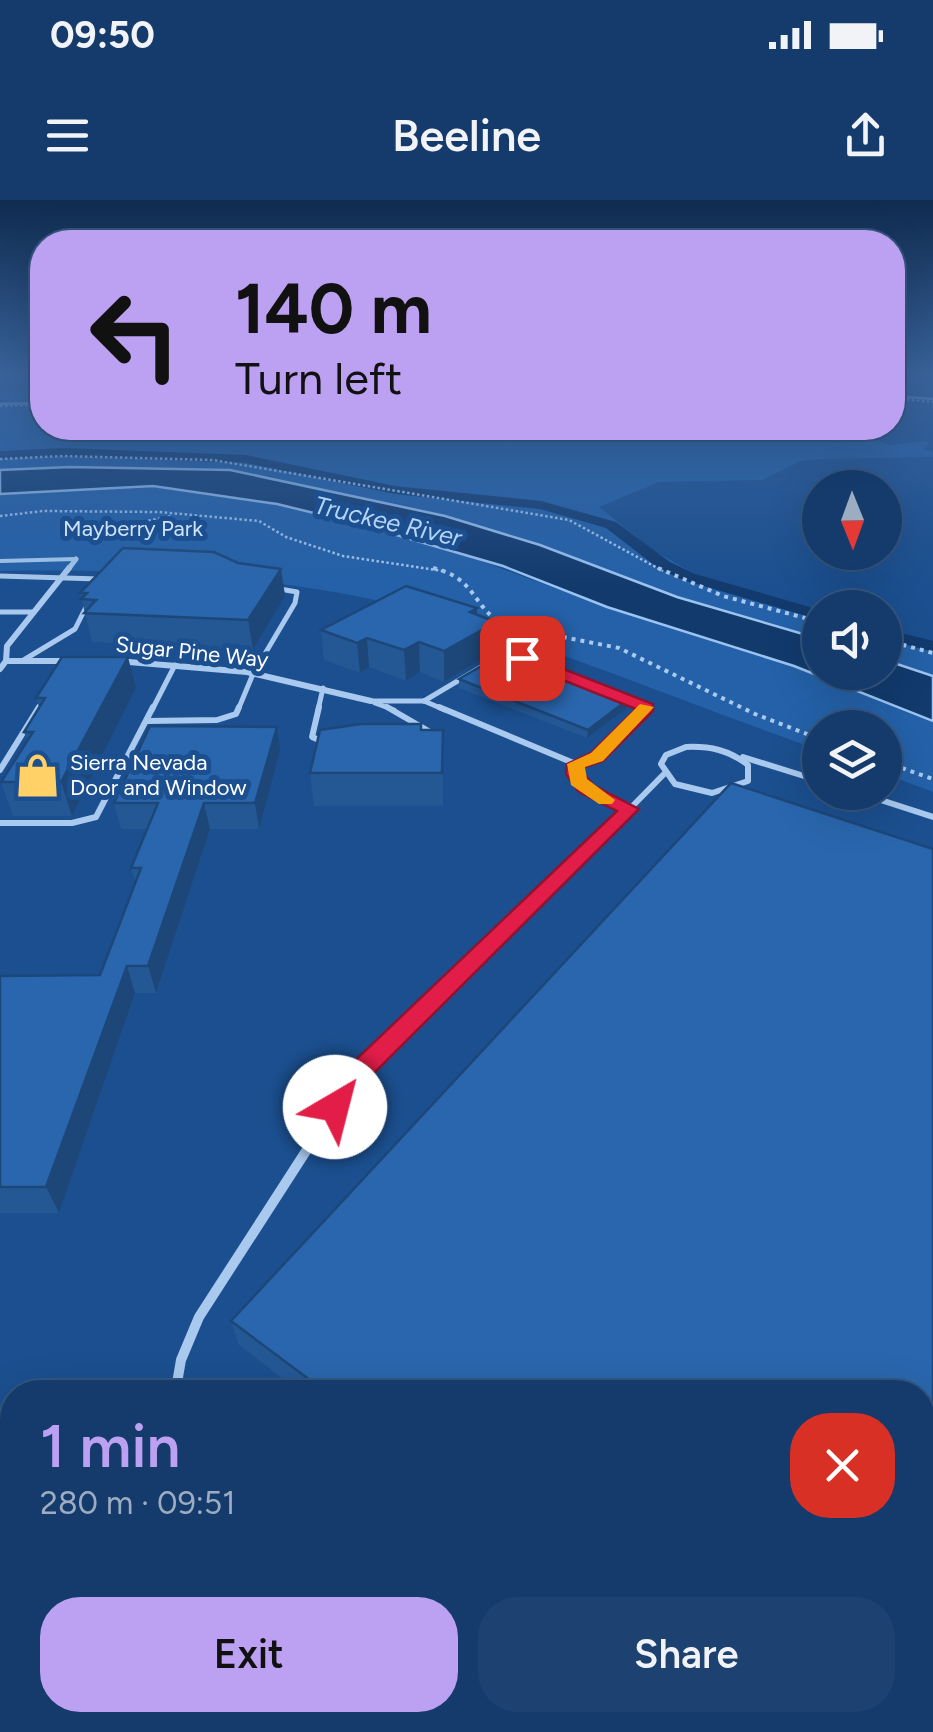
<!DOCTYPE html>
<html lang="en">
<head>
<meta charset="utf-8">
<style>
	:root { --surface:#143b6b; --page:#1d4271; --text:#f1f3f6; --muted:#9dadc1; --line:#33557e; --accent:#bca0f2 }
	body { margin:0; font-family:Figtree,sans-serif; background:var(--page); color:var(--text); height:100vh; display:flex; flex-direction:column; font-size:38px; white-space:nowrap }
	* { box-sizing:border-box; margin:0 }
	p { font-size:32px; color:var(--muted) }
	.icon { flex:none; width:55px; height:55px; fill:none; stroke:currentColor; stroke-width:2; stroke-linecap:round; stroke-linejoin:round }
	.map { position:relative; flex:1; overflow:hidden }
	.sheet { position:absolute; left:0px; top:1180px; width:935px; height:352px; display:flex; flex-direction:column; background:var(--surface); border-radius:40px 40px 0 0; box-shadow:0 10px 40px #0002,0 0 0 2px var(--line) }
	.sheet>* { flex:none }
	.banner { position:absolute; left:30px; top:30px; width:875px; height:210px; border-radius:40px; box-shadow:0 10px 40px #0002,0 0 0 2px var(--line); background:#bca0f2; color:#111; overflow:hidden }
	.needle { width:65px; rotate:179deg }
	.controls { position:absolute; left:802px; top:270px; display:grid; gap:20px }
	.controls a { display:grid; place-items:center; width:100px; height:100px; border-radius:50%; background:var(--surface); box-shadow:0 10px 40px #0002,0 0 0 2px var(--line); font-size:50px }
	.pin { position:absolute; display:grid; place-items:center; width:85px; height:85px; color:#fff; margin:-42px; border-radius:20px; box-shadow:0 5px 15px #0006 }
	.me { position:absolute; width:110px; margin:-55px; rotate:37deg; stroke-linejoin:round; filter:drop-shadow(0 0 8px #0008) }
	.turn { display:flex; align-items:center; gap:35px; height:210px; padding:0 40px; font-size:45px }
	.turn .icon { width:130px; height:130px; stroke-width:2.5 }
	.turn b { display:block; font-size:70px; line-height:85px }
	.round { display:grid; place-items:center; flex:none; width:105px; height:105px; border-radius:40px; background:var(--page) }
	.summary { display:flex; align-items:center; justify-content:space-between; height:170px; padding:0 40px }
	h1 { font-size:60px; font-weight:600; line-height:75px; color:var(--accent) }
	.cta { display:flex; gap:20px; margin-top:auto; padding:20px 40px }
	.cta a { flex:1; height:115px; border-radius:40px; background:var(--accent); color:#111; font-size:40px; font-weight:600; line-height:115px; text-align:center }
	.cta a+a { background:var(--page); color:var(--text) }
	.status { display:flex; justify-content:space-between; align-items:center; height:70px; padding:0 50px; background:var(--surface); direction:ltr }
	.status svg { height:28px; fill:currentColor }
	header { display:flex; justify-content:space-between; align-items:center; height:130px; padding:0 40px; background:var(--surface); font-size:45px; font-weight:600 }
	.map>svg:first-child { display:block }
	.green { fill:#2461a8 }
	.water { fill:#123a6d; stroke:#9cc4f0; stroke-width:2.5 }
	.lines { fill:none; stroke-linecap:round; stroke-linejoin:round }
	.stream { stroke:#9cc4f0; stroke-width:2.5 }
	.canal { fill:#123a6d; fill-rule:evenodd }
	.path-far1 { stroke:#a9c9ee; stroke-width:2.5; stroke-dasharray:2.5 2.5; stroke-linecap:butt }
	.path { stroke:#a9c9ee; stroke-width:4; stroke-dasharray:4 5; stroke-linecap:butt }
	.service-far5 { stroke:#a9c9ee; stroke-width:4 }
	.service-far4 { stroke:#a9c9ee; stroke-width:5 }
	.service-far3 { stroke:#a9c9ee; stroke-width:6 }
	.service-far2 { stroke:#a9c9ee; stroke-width:8 }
	.service-far1 { stroke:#a9c9ee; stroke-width:10 }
	.service { stroke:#a9c9ee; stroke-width:12 }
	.minor-far1 { stroke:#a9c9ee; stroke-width:5 }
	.minor { stroke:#a9c9ee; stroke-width:6 }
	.wall { fill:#245895 }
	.shaded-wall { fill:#1d4779 }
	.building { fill:#2a66ad; stroke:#1d4779; stroke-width:2.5 }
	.route { fill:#e11d48; stroke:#92132f; stroke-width:2.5 }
	.slow { fill:#f59e0b }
	.labels { text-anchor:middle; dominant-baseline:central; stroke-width:10; stroke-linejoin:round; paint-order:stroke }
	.far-park-label { font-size:22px; fill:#cfe3fa; stroke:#1b4f8f }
	.far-street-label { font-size:22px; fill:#fff; stroke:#1b4f8f }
	.far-poi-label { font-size:22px; fill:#fff; stroke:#1b4f8f; text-anchor:start }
	.far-water-label { font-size:25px; font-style:italic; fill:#b5d3f5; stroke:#1b4f8f }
</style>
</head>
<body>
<div class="status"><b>09:50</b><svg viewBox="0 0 49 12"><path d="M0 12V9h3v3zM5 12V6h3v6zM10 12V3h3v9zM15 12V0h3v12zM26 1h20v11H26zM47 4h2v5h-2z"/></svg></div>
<header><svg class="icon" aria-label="menu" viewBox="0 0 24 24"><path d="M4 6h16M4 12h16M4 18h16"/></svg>Beeline<svg class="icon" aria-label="share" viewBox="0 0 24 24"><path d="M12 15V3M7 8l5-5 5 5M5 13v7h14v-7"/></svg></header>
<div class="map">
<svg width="933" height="1532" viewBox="0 0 933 1532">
	<rect width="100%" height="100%" fill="#1b4f8f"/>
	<g class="green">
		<polygon points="42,190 42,228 890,228 872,239 889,245 926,241 929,243 923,249 933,252 933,257 824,259 800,261 763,280 659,282 599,307 653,350 698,376 820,411 820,439 677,397 493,330 320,292 273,277 199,269 0,270 0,202 13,201 0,200 0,193"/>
		<path d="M 120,285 L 168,288 L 277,304 L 456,352 L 607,407 L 794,466 L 933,521 L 933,592 L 885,574 L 885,528 L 820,528 L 820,550 C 665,497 495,419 334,392 C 223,373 113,369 0,371 L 0,294 Z"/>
		<polygon points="885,429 933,442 933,476 885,460"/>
	</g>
	<polygon class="water" points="70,267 230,270 445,316 540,345 677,397 820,439 820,472 885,472 885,460 933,476 933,521 794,466 607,407 503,366 355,323 277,304 153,286 0,294 0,270"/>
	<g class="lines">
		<g class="stream">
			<polyline points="892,196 933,199"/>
			<polyline points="0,204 42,203"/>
		</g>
		<g class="canal">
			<polygon points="64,248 246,255 395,286 541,301 616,322 670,362 695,374 820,410 820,420 683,380 658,368 606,328 540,309 395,294 246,263 64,256 0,259 0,251"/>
			<polygon points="885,429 933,441 933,452 885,439"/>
		</g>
		<g class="path-far1">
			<polyline points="892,198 933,202"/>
			<polyline points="0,206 42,205"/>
			<polyline points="0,259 63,256 213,260 569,320 663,371"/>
			<polyline points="0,316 43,311 159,312 259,321 286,337 343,356 443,371"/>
			<polyline points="119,327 171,316"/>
			<polyline points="191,331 204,334"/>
			<polyline points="158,335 191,331 200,322"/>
		</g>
		<g class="path">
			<path d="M 433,368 C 478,378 472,410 507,426 L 619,448 L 755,514 L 820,539"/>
			<polyline points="658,368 723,396 820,422"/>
			<polyline points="885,440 933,453"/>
			<polyline points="885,562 933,579"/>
		</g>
		<polyline class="service-far5" points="0,361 76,359"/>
		<g class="service-far4">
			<polyline points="0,376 99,379"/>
			<polyline points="0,412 34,412"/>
			<polyline points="22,461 75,429 88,403"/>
			<polyline points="371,501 424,501"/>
			<polyline points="424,501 445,510"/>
			<polyline points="424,501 503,454 645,510"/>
			<polyline points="375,503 394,510"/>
			<polyline points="37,510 44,499"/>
			<polyline points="152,510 175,465"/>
			<polyline points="238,510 253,474 295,403 297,392 274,388"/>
			<polyline points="318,510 323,488"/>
		</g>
		<g class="service-far3">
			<polyline points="319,507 312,537 326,543"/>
			<polyline points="387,507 437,536"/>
			<polyline points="439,507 576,564 597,557 645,507"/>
			<polyline points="147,521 217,520 236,514 239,507"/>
			<path d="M 686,547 C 710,546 729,550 748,565 L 748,581 L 712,593 L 675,584 L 661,564 L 666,555 Z"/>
			<polyline points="743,557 820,581"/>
			<polyline points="576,564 575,574 586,588 629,609"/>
			<polyline points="0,570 39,507"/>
			<polyline points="856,592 933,617"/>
			<polyline points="0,623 72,623 96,617 153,507"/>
			<polyline points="555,685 664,574"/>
		</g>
		<polyline class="service-far2" points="336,905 354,877 558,682"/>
		<polyline class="service-far1" points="177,1183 181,1160 199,1117 337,903"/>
		<g class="service">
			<polyline points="176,1192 178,1181"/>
			<polyline points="495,1520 502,1532"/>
			<polyline points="121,1532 123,1520"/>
		</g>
		<polyline class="minor-far1" points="67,371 76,359"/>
		<g class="minor">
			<polyline points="6,461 70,461"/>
			<polyline points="117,461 247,472 371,501"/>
			<polyline points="0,469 6,461 7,446 69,368"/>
		</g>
	</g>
	<g class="wall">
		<polygon points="238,363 281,369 285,396 253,450 92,442 80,393"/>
		<polygon points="477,408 477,415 495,451 444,482 420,472 406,481 369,467 360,473 324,460 321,430"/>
		<polygon points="459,479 626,501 626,509 587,538 459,488"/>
		<polygon points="136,488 72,616 13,616 1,582 27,541 24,532 39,507 36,498"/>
		<polygon points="422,530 443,562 443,606 314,606 310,573"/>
		<polygon points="280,551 259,629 210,629 156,793 135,793 59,1013 0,1013 0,776 100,775 136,683 131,668 147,629 121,629 114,603"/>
		<polygon points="731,583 933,649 933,1532 745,1532 730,1520 922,1520 922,1192 300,1192 239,1145 231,1121"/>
	</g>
	<g class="shaded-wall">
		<polygon points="281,369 285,396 253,450 248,420"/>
		<polygon points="477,408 477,433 496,422 495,451 444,482 444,451 470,412"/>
		<polygon points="367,438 369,467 360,473 357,443"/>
		<polygon points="419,442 420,472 406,481 404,450"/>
		<polygon points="128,457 136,488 72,616 61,582"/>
		<polygon points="626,501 626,509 587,538 588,530"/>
		<polygon points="277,527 280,551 259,629 255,603"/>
		<polygon points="204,603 210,629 156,793 148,766"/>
		<polygon points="127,766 135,793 59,1013 46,987"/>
	</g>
	<g class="building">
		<polygon points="123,348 214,352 238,363 281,369 248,420 84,413 96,400 81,399 87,393 80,393"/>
		<polygon points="406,386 477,408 470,412 496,422 444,451 419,442 404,450 367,438 357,443 321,430"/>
		<polygon points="504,453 626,501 588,530 459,479"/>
		<polygon points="62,457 128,457 61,582 1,582 33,532 24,532 45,498 36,498"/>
		<polygon points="361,524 421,524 421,530 443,530 442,573 310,573 320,530"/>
		<polygon points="150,526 277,527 255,603 204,603 148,766 127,766 46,987 0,987 0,776 100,775 141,668 131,668 158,603 114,603"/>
		<polygon points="731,583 933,649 933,1532 777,1532 761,1520 922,1520 922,1192 326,1192 231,1121"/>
	</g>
	<linearGradient id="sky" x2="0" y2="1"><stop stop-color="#0f2b4f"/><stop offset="0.45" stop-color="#39639b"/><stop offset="1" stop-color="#39639b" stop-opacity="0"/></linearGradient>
	<rect width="933" height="386" fill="url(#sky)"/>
	<path class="route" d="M 517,455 L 528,455 L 653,504 L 653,511 L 603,561 L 585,567 L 584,574 L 593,585 L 639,609 L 363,884 C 353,900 347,921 325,915 L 322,907 L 345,870 L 617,611 L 579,592 L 566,574 L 567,564 L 591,553 L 636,509 L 517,462 Z"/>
	<polygon class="slow" points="640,504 654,507 603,561 585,567 587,579 615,600 612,604 599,604 571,585 567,564 591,553"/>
	<defs>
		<symbol id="shop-bare" viewBox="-9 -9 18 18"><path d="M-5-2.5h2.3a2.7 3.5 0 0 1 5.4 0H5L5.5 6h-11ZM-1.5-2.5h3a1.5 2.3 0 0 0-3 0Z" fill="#ffd166" stroke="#1b4f8f" stroke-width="2.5" paint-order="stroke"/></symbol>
	</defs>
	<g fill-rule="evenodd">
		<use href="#shop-bare" x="6" y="544" width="63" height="63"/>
	</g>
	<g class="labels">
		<g class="far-park-label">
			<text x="133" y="328">Mayberry Park</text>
		</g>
		<g class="far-street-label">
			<text transform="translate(192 452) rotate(6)">Sugar Pine Way</text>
		</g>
		<g class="far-poi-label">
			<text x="70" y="562">Sierra Nevada<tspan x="70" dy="25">Door and Window</tspan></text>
		</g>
		<g class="far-water-label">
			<text transform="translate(388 321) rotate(13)">Truckee River</text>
		</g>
	</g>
</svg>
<div class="controls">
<a><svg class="needle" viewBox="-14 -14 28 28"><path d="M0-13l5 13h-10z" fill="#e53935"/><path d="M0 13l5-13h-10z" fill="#9dadc1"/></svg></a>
<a><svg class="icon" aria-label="sound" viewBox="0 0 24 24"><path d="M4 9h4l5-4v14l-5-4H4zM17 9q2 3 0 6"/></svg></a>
<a><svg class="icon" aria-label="layers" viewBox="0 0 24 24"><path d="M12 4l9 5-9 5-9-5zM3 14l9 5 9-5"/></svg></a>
</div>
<div class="pin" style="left:522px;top:458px;background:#d93025"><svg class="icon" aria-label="arrive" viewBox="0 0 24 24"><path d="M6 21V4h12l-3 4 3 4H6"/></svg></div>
<svg class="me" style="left:335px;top:907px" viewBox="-20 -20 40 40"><circle r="19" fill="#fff"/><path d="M0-13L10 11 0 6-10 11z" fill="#e11d48"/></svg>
<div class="banner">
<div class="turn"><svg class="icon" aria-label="left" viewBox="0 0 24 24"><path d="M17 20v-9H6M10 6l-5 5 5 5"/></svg><div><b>140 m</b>Turn left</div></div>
</div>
<section class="sheet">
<div class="summary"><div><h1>1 min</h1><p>280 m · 09:51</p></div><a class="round" style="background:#d93025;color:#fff"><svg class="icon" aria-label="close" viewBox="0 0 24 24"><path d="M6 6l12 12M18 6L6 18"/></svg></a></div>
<div class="cta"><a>Exit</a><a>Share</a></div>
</section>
</div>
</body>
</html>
